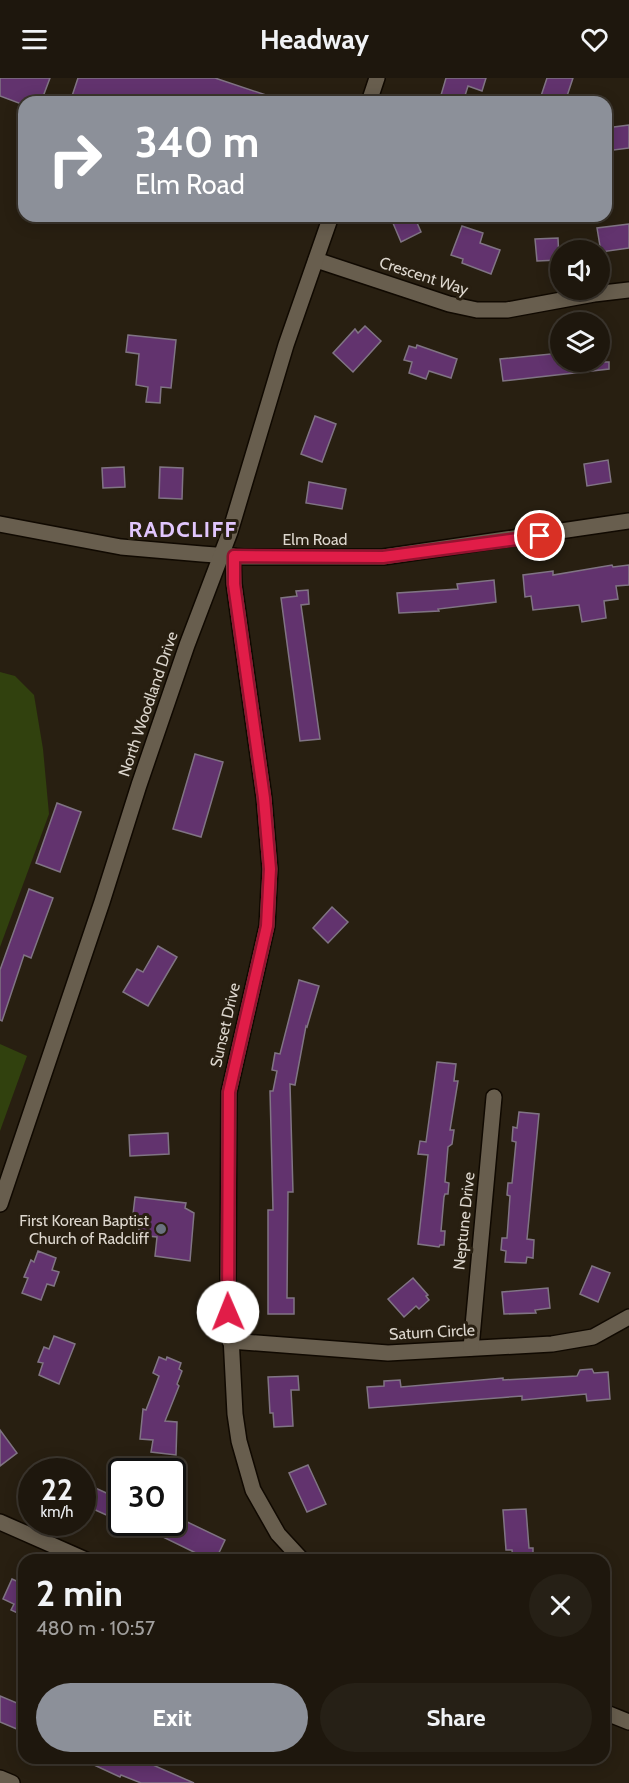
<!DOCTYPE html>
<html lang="en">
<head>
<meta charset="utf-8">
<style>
	:root { --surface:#1e170d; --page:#262016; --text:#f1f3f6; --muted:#a19f9d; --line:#3c362e; --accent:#8c9099 }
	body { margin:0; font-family:Cabin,sans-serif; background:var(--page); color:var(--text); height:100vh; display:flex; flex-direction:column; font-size:22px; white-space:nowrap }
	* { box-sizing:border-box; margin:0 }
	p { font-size:20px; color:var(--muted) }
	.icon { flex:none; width:33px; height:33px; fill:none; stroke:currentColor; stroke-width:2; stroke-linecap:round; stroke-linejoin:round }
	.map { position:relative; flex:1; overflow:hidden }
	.side { position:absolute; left:18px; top:1476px; width:592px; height:210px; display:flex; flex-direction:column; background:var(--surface); border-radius:18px; box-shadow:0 3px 15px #0003,0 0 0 2px var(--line) }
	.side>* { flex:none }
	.guide { position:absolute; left:18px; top:18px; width:594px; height:126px; border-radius:18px; box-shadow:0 3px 15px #0003,0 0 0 2px var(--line); background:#8c9099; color:#fff; overflow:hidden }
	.buttons { position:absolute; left:550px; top:162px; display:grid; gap:12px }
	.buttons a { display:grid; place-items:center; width:60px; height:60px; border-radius:50%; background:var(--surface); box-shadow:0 3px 15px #0003,0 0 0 2px var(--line); font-size:30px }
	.speed { position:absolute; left:18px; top:1380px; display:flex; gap:12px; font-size:30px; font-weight:700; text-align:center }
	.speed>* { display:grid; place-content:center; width:78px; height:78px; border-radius:50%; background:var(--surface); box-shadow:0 3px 15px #0003,0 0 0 2px var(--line); line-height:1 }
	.speed small { font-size:15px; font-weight:400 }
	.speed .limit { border:3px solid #111; border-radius:9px; background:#fff; color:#111 }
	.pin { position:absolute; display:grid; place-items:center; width:51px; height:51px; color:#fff; margin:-26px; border:3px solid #fff; border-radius:50%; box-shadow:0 2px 6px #0007 }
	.me { position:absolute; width:66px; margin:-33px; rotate:359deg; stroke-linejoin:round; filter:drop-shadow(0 0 4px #0008) }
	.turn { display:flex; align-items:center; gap:21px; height:126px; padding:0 18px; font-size:27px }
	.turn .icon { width:78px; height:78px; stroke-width:2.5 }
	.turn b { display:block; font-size:42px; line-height:51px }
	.round { display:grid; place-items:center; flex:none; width:63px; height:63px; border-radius:32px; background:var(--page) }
	.summary { display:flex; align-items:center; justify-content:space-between; height:102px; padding:0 18px }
	h1 { font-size:36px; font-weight:700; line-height:45px }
	.cta { display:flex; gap:12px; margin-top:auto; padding:12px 18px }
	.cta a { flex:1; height:69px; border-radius:36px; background:var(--accent); color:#fff; font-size:24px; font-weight:700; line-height:69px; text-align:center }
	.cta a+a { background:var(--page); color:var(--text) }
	header { display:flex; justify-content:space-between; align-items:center; height:78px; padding:0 18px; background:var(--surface); font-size:27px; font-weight:700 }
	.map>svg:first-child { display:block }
	.green { fill:#31410e }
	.building { fill:#62336e; stroke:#807484; stroke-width:1.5 }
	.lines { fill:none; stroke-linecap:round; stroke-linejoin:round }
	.minor-casing { stroke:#100901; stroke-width:18 }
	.minor { stroke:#685e4e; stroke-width:15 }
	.route-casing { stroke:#92132f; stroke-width:15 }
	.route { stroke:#e11d48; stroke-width:10 }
	.worship-dot { fill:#6b7280; stroke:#281f11; stroke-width:2 }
	.labels { text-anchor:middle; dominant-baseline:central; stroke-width:6; stroke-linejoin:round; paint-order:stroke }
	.street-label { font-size:16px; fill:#ddd7ce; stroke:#281f11 }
	.poi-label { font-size:16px; fill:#ddd7ce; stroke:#281f11; text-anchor:end }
	.district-label { font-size:22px; font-weight:bold; letter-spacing:1.5px; fill:#e1c6fd; stroke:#281f11 }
</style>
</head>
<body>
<header><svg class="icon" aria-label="menu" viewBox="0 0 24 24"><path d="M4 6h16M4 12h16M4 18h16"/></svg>Headway<svg class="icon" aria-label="heart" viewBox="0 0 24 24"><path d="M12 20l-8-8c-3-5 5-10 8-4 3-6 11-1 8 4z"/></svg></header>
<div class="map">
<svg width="629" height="1705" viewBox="0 0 629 1705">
	<rect width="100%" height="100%" fill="#281f11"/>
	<g class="green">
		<polygon points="0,594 15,598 34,617 43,671 49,736 0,869"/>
		<polygon points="0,966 27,978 0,1053"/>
	</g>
	<g class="building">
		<polygon points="0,0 50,0 41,24 24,24 24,27 0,18"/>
		<polygon points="78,0 215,0 281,22 280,24 70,24"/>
		<polygon points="446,0 486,0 482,13 468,8 463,24 439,24"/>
		<polygon points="547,0 573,0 565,24 539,24"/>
		<polygon points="629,47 629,70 606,73 606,50"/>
		<polygon points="390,138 414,138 421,154 401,164"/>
		<polygon points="629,146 629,170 601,174 597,150"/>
		<polygon points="462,148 483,155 480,165 500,172 491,196 462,185 463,181 451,177"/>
		<polygon points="558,160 559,182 537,183 535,161"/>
		<polygon points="365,248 381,263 353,294 333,275 355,251 358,255"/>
		<polygon points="128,257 176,262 171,310 161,309 160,325 146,324 148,309 136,307 139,276 126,274"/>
		<polygon points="417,267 457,281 451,300 429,293 426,301 409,295 412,284 404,282 409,268 416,270"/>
		<polygon points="561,275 561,284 609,284 609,291 503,303 500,281"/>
		<polygon points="315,338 336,346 322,384 301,376"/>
		<polygon points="608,382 611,404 587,408 584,386"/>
		<polygon points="124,389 125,409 103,410 102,390"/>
		<polygon points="160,389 183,390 182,421 159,420"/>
		<polygon points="309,404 346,411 342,431 306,425"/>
		<polygon points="612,487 613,489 629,487 629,507 616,508 618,521 604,523 606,540 582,544 579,527 533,532 531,518 525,519 523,497 553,493 553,497"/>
		<polygon points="494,502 496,524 438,531 439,533 399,535 397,515 458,511 457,506"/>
		<polygon points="308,512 309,526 301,527 320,661 300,663 281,520 297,518 296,513"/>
		<polygon points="195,676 223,684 201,759 173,751"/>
		<polygon points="57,725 81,734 60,794 36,785"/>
		<polygon points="29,811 53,820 31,880 24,877 2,943 0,942 0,892"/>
		<polygon points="332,829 348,844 328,865 313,850"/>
		<polygon points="158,868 177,879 148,928 123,914 137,891 143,894"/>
		<polygon points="299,902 319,908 307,949 306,948 295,1007 290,1006 293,1114 288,1114 287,1220 294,1220 294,1236 268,1236 268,1132 273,1132 270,1013 273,1013 277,993 272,992 275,975 280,976"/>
		<polygon points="437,984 456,986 454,1003 458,1003 450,1052 454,1052 452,1066 448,1069 445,1104 449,1105 448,1116 445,1116 444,1119 441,1153 445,1153 444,1167 440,1167 439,1169 418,1166 428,1077 418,1076 420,1063 426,1064"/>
		<polygon points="519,1034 539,1036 527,1161 534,1162 533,1180 527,1179 526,1185 505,1184 506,1173 501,1172 502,1160 507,1160 510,1118 507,1117 508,1105 512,1105 516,1064 512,1063 513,1049 517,1050"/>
		<polygon points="168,1055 169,1076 130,1078 129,1057"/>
		<polygon points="135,1119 186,1125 185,1130 194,1135 190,1183 155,1178 157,1159 138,1157 140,1146 132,1145"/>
		<polygon points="38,1173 56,1180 52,1192 59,1194 54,1208 47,1206 41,1222 22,1215 28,1200 24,1199 31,1182 34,1184"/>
		<polygon points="592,1188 610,1195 598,1224 580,1216"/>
		<polygon points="413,1200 428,1217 426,1218 429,1222 419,1231 416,1228 404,1239 388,1221"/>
		<polygon points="548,1210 550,1230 535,1232 536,1235 504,1236 502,1214"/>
		<polygon points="54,1258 75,1266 59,1306 39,1297 43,1285 38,1284 44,1269 49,1271"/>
		<polygon points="159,1279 166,1282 167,1279 181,1285 179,1291 182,1293 177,1306 179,1308 165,1343 177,1344 176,1377 151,1374 153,1362 140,1361 143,1331 146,1332 159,1298 153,1295"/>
		<polygon points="592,1291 594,1295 608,1294 610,1321 587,1323 586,1316 522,1322 522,1318 369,1330 367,1309 384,1308 384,1303 400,1302 401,1309 503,1300 503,1302 577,1298 580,1292"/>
		<polygon points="298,1298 299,1312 291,1312 293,1348 274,1349 273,1335 270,1335 268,1299"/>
		<polygon points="0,1352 17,1375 0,1388"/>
		<polygon points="308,1387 326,1426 307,1434 289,1395"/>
		<polygon points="82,1404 122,1422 122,1444 82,1426"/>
		<polygon points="526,1431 529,1470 533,1470 533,1482 513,1482 512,1472 506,1472 503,1432"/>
		<polygon points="181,1441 225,1462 216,1481 204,1475 202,1478 155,1455 154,1458 124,1444 180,1444"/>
		<polygon points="12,1501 23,1506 24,1502 24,1538 11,1532 14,1526 3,1521"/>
		<polygon points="0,1618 24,1628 24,1654 0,1644"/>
		<polygon points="79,1680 137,1680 194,1705 141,1705 121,1697 120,1699"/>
	</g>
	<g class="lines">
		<defs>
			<g id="minor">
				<polyline points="369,24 377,0"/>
				<polyline points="316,182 449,226 477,232 507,232 594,216 629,212"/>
				<polyline points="0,446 121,469 202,476 243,479 383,479 629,443"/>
				<polyline points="233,478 234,506 264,720 270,791 267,848 229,1014 228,1200 235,1336 239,1363 253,1412 278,1456 302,1482"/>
				<polyline points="0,1126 102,824 139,707 187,567 230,454 286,267 331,138"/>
				<polyline points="230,1263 388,1275 552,1266 593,1259 629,1239"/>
				<polyline points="471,1270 494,1019"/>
				<polyline points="0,1444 86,1482"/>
				<polyline points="604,1634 629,1644"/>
				<polyline points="0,1700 12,1705"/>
			</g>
		</defs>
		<use href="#minor" class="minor-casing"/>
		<use href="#minor" class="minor"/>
	</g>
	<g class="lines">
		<defs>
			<polyline id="route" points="228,1234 229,1014 267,848 270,791 264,720 234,506 234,478 383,479 540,458"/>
		</defs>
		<use href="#route" class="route-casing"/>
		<use href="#route" class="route"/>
	</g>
	<circle class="worship-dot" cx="161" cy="1151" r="6"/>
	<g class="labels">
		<g class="street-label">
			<text transform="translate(424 198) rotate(18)">Crescent Way</text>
			<text x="315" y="461">Elm Road</text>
			<text transform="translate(148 626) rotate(-71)">North Woodland Drive</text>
			<text transform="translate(225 947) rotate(-77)">Sunset Drive</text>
			<text transform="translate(464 1143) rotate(-84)">Neptune Drive</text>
			<text transform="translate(432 1254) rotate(-3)">Saturn Circle</text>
		</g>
		<g class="poi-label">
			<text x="149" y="1142">First Korean Baptist<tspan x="149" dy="18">Church of Radcliff</tspan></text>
		</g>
		<g class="district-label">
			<text x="183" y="451">RADCLIFF</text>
		</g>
	</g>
</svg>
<div class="buttons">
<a><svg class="icon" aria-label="sound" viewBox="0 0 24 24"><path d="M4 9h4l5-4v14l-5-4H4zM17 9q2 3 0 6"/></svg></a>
<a><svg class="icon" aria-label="layers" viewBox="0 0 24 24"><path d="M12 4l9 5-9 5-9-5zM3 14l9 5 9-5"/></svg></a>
</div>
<div class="speed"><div>22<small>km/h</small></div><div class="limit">30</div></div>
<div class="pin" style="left:540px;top:458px;background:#d93025"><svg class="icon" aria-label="arrive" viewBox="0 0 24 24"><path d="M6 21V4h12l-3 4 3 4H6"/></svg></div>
<svg class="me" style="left:228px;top:1234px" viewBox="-20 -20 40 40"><circle r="19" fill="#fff"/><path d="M0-13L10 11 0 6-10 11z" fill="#e11d48"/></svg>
<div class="guide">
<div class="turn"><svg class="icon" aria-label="right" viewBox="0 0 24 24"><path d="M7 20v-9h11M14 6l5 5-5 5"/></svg><div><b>340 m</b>Elm Road</div></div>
</div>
<section class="side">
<div class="summary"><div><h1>2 min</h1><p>480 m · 10:57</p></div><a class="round"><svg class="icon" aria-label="close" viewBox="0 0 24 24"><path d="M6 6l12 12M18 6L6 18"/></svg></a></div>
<div class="cta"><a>Exit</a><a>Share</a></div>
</section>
</div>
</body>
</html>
